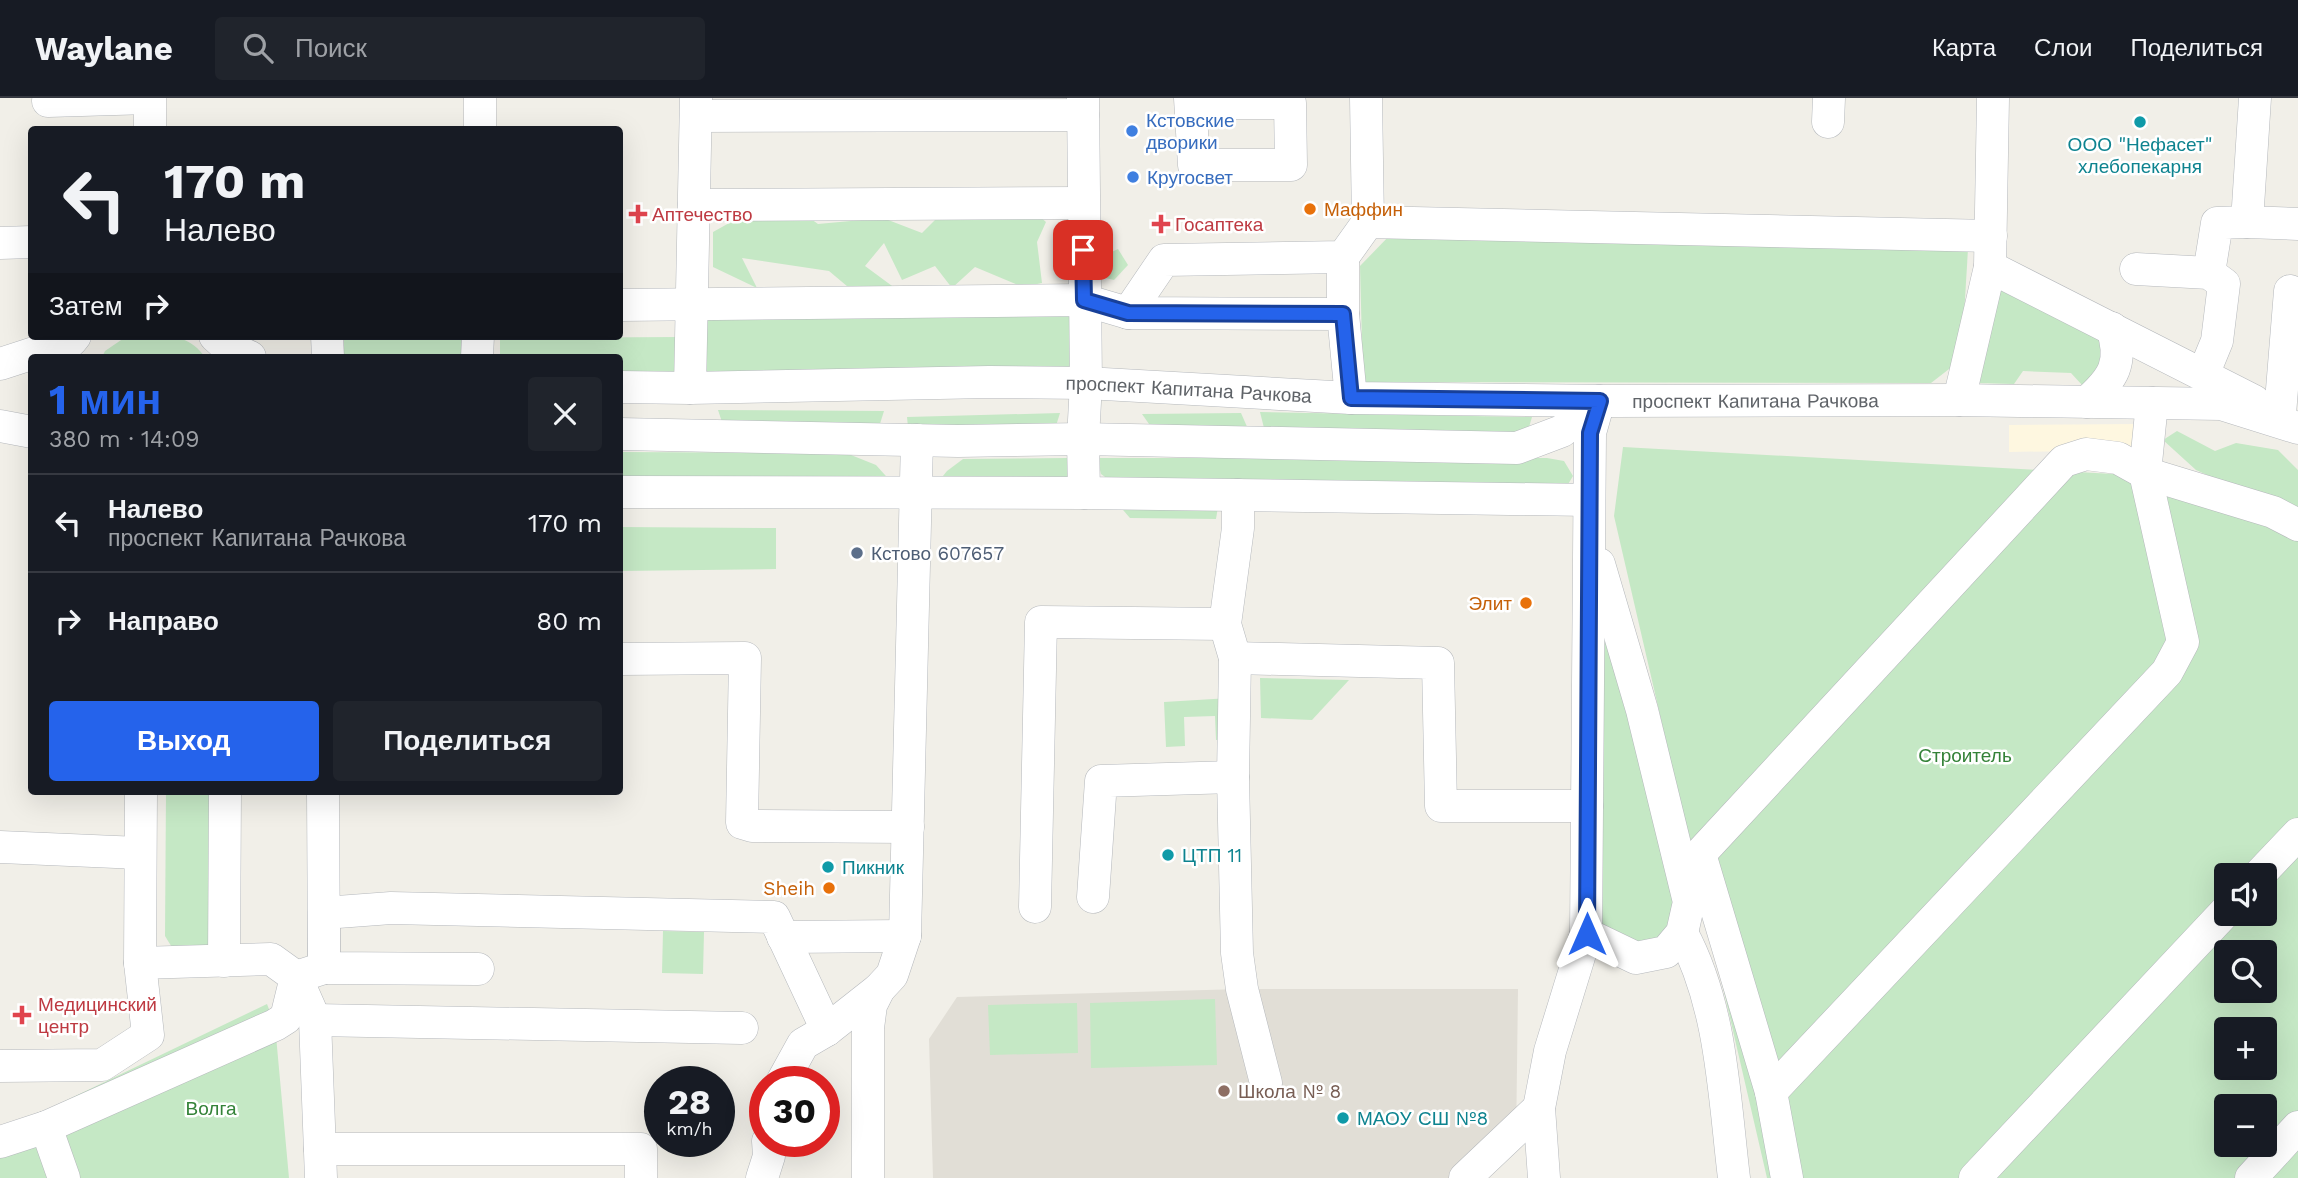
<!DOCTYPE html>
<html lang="ru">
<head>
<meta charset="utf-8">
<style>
	:root { --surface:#171b24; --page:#20242c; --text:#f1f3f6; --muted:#9ea1a6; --line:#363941; --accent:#2563eb }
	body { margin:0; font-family:"Work Sans",sans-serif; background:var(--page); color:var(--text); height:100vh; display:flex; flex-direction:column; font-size:26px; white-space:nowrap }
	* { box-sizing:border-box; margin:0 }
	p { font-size:23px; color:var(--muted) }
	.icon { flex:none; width:38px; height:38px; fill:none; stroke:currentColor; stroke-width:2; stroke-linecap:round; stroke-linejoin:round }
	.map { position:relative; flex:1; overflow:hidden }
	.panel { position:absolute; left:28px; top:256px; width:595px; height:441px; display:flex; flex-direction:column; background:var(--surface); border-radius:7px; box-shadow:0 7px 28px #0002 }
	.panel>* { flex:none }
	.top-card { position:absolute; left:28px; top:28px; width:595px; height:214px; border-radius:7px; box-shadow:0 7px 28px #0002; background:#171b24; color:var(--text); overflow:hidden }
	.fabs { position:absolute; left:2214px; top:765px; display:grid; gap:14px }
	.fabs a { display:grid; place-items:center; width:63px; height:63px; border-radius:7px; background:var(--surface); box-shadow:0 7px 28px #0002; font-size:35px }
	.speed { position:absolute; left:644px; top:968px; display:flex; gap:14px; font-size:35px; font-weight:700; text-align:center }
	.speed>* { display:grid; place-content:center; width:91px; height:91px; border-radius:50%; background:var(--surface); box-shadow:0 7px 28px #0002; line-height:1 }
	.speed small { font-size:18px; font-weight:400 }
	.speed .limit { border:10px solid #d22; background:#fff; color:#111 }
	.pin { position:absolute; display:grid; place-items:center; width:60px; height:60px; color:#fff; margin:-30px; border-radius:14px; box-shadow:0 4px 10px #0006 }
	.me { position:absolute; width:77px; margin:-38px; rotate:0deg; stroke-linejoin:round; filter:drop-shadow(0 0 5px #0008) }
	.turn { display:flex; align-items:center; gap:24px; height:147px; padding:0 21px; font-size:32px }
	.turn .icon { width:91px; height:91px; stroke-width:2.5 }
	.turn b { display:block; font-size:49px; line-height:60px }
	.then { display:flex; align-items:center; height:66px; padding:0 21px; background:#0003; gap:14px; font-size:26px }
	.round { display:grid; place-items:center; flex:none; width:74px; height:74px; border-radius:7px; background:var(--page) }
	.summary { display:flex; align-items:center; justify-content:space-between; height:119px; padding:0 21px }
	h1 { font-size:42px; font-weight:700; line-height:52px; color:var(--accent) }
	.primary-button { display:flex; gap:14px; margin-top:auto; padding:14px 21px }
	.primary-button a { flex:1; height:80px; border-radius:7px; background:var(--accent); color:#fff; font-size:28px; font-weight:700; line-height:80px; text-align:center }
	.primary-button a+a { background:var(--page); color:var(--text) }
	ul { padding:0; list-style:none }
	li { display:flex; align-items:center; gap:21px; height:98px; padding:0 21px; border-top:2px solid var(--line) }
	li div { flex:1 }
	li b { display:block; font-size:26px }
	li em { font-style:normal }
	header { display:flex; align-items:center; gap:42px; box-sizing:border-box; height:98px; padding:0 35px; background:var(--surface); border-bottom:2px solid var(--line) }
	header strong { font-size:33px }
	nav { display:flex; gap:38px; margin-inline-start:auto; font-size:24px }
	.search { width:490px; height:63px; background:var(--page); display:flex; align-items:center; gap:18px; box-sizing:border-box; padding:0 24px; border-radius:7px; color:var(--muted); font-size:26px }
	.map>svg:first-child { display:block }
	.commercial { fill:#fef7e0 }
	.education { fill:#e1ded6 }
	.green { fill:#c5e8c5; fill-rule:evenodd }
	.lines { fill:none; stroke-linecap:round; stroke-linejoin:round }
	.minor-casing { stroke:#b5b8bc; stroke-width:33 }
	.minor { stroke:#fff; stroke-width:32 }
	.route-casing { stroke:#184099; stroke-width:18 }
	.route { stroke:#2563eb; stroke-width:12 }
	.culture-dot { fill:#0f9aa8; stroke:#fff; stroke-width:2.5 }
	.shop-dot { fill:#3f7fe0; stroke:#fff; stroke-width:2.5 }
	.food-dot { fill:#e8710a; stroke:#fff; stroke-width:2.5 }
	.health-dot { fill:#e0444e; stroke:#fff; stroke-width:2.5 }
	.service-dot { fill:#5c6f8a; stroke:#fff; stroke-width:2.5 }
	.education-dot { fill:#8d6e63; stroke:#fff; stroke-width:2.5 }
	.labels { text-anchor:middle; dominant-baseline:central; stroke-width:5; stroke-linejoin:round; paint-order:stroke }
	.shop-label { font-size:19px; fill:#366cbe; stroke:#fff; text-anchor:start }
	.culture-label { font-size:19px; fill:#0d838f; stroke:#fff; text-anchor:start }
	.food-label { font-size:19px; fill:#c56008; stroke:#fff; text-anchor:end }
	.health-label { font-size:19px; fill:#be3a42; stroke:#fff; text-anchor:start }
	.street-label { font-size:19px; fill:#5f6368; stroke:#fff }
	.service-label { font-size:19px; fill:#4e5e75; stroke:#fff; text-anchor:start }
	.park-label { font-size:19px; fill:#348238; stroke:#fff }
	.education-label { font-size:19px; fill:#785e54; stroke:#fff; text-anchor:start }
</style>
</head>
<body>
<header>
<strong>Waylane</strong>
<div class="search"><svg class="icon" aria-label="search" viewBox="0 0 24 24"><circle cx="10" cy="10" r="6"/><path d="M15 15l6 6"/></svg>Поиск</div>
<nav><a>Карта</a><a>Слои</a><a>Поделиться</a></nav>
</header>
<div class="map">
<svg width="2298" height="1080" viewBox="0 0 2298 1080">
	<rect width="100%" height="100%" fill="#f1efe8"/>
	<polygon class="commercial" points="2138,326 2137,352 2009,354 2009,327"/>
	<polygon class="education" points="1242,891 1518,891 1516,1046 1485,1080 933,1080 929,941 957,899"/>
	<g class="green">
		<polygon points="968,89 1014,96 1046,124 1037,144 1042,185 1023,189 975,169 952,190 935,168 902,182 884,145 865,168 903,196 1071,217 1070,279 696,278 697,214 860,199 829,173 742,160 757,190 713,169 713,134 740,119 797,111 818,126 883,120 922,135"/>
		<polygon points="1392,135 1968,151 1962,251 1953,268 1931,285 1363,284 1360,168"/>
		<polygon points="1118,151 1128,167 1114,182 1092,177 1101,159"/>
		<polygon points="1999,190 2115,245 2099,286 2082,287 2071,275 2023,273 2014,286 1976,285"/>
		<path d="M 127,238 C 157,238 185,231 205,259 L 102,259 L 105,253 Z"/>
		<rect x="344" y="238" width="120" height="21"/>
		<polygon points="678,239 678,279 620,278 620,259 500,259 500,240"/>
		<polygon points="718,312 884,313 879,329 722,324"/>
		<polygon points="1260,314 1532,319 1527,336 1264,330"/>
		<polygon points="1060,315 1055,331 908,329 907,319"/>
		<polygon points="1241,315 1248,331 1156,336 1142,316"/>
		<polygon points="2177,333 2215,353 2236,345 2278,352 2298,372 2298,418 2196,372 2163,342"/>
		<path d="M 1623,349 L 2204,381 L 2298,430 L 2298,1080 L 1767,1080 L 1614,418 ZM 2226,777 L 2264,777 L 2264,816 L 2226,816 ZM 2226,854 L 2264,854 L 2264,892 L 2226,892 ZM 2226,931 L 2264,931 L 2264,970 L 2226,970 ZM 2226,1008 L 2264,1008 L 2264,1046 L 2226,1046 Z"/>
		<polygon points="620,354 846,355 876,367 894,387 620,386"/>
		<polygon points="1067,360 1073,376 1063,388 934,389 947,373 963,361"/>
		<polygon points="1097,360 1547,360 1564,363 1573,378 1567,388 1119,389 1101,376"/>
		<polygon points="1117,405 1218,409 1216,421 1130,420"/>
		<polygon points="620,429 776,430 776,471 620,473"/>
		<polygon points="1603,508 1678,811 1661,846 1630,851 1594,830"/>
		<polygon points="1260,580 1349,582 1312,622 1261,620"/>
		<polygon points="1230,600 1232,641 1216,642 1215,618 1184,619 1185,648 1166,649 1164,604"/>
		<polygon points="166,693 219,693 211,851 173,851 165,838"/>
		<polygon points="663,833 704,834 703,876 662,875"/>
		<polygon points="1215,901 1217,967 1091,970 1090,905"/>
		<polygon points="1077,905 1078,955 990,957 988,907"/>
		<polygon points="267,906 275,927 289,1080 0,1080 0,1028 42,1014"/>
	</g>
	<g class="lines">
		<defs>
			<g id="minor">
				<polyline points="1083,0 1086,285 1083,341 1084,395 1589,402"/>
				<polyline points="1190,0 1194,67 1291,67 1290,5 1191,5"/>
				<polyline points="1366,0 1368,124"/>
				<polyline points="2255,0 2247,124 2298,126"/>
				<polyline points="48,3 149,0"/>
				<polyline points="696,18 1083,17"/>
				<polyline points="1828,24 1829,0"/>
				<polyline points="150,32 150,0"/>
				<polyline points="480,32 480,0"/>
				<polyline points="694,107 1083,105"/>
				<polyline points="0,145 32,144"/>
				<polyline points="1343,159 1343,216"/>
				<polyline points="1990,169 2254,303"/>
				<polyline points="2136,171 2209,175 2224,186 2217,243 2203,277"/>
				<polyline points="2209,175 2217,125 2247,124"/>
				<polyline points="620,207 1084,202 1128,215 1343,216 1351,300"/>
				<polyline points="1128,215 1164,162 1343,159 1368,124 1991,138"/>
				<polyline points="215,238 225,247 250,259"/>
				<polyline points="327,238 328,259"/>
				<polyline points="477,259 478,238"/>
				<polyline points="0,266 71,243 75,238"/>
				<path id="s1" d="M 620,289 L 690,290 L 989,284 L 1086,285 L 1351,300 L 1611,303 L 1959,302 L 2221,306 L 2298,330"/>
				<polyline points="690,290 696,0"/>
				<polyline points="1959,302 1990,169 1993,0"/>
				<path d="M 2087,304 C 2113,281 2124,265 2112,230"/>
				<polyline points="2280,316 2290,193"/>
				<polyline points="0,328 32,334"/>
				<polyline points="620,336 958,343 1083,341 1517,350 1562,333 1599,303"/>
				<polyline points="620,394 1084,395"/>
				<polyline points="1238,397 1238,430 1225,526 1235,560 1233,679 1237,855 1242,891 1266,985"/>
				<polyline points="1235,560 1438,565 1441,708 1587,708"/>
				<polyline points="620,561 745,560 742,725 752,728 908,729"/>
				<polyline points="0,749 139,755"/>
				<polyline points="2259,777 2298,736"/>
				<polyline points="1093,799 1101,683 1233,679"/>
				<polyline points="1035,809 1041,524 1225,526"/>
				<path d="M 1682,835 C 1722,909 1724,998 1734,1080"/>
				<polyline points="1586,836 1636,860 1666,854 1682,835 1689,804 1642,612 1599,466"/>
				<polyline points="783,839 905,838"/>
				<polyline points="224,863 225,693"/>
				<polyline points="140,865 271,861 296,879 315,922 321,1080"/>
				<polyline points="478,871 324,870 324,815 391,810 774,819 827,932"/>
				<polyline points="315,922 742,930"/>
				<polyline points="0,968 102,967 148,937 140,865 141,693"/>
				<polyline points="782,984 803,946 827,932 879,891"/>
				<polyline points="1771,994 1700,756 2064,363 2086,356 2118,360 2145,375 2273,414 2298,427"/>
				<polyline points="46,1029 64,1080"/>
				<polyline points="0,1044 46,1029 275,927 286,920 296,879 324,870 323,693"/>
				<polyline points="320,1051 641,1051 641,1080"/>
				<polyline points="762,1080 769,1058 768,1043"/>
				<polyline points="868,1080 868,930 871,907 879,891 892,877 905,838 917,342"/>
				<polyline points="1465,1080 1539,1010"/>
				<polyline points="1544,1080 1539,1010 1550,953 1586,836 1590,335 1599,303"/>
				<polyline points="1787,1080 1771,994 2167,574 2183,544 2145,375 2152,305"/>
				<polyline points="1975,1080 2226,813"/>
				<polyline points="2251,1080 2298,1029"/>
			</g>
		</defs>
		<use href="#minor" class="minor-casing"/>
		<use href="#minor" class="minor"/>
	</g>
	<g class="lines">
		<defs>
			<polyline id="route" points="1083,152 1084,202 1128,215 1343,216 1351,300 1600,303 1590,335 1587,836"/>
		</defs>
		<use href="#route" class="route-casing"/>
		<use href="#route" class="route"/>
	</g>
	<g class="culture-dot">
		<circle cx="2140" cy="24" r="7"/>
		<circle cx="1168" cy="757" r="7"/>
		<circle cx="828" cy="769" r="7"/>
		<circle cx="1343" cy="1020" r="7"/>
	</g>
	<g class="shop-dot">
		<circle cx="1132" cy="33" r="7"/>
		<circle cx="1133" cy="79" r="7"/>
	</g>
	<g class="food-dot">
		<circle cx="1310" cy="111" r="7"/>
		<circle cx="1526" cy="505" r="7"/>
		<circle cx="829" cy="790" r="7"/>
	</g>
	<g class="health-dot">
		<path d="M634.5 105.5h7v7h7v7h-7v7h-7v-7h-7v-7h7z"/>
		<path d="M1157.5 115.5h7v7h7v7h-7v7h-7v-7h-7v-7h7z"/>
		<path d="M18.5 906.5h7v7h7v7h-7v7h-7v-7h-7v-7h7z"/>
	</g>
	<circle class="service-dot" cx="857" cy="455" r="7"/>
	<circle class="education-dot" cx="1224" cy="993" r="7"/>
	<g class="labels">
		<g class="shop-label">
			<text x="1146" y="22">Кстовские<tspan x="1146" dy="22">дворики</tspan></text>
			<text x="1147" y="79">Кругосвет</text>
		</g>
		<g class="culture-label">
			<text x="2140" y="46" text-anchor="middle">ООО "Нефасет"<tspan x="2140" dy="22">хлебопекарня</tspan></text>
			<text x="1182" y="757">ЦТП 11</text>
			<text x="842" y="769">Пикник</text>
			<text x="1357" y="1020">МАОУ СШ №8</text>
		</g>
		<g class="food-label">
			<text x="1324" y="111" text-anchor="start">Маффин</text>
			<text x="1512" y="505">Элит</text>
			<text x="815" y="790">Sheih</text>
		</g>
		<g class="health-label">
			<text x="652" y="116">Аптечество</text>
			<text x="1175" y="126">Госаптека</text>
			<text x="38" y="906">Медицинский<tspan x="38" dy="22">центр</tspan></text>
		</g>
		<g class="street-label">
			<text stroke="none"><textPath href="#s1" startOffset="569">проспект Капитана Рачкова</textPath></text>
			<text stroke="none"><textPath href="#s1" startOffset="1136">проспект Капитана Рачкова</textPath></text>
		</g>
		<g class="service-label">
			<text x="871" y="455">Кстово 607657</text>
		</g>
		<g class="park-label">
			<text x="1965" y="657">Строитель</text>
			<text x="211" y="1010">Волга</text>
		</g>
		<g class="education-label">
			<text x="1238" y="993">Школа № 8</text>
		</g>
	</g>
</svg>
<div class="fabs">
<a><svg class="icon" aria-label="sound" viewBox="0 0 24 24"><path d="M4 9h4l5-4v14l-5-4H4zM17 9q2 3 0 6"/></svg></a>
<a><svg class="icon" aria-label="search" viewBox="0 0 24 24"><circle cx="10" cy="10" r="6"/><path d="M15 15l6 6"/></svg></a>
<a>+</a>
<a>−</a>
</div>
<div class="speed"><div>28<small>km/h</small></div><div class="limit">30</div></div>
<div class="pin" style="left:1083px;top:152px;background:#d93025"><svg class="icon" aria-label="arrive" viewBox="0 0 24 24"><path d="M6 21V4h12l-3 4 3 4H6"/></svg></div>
<svg class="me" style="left:1587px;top:836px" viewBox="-20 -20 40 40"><path d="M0-17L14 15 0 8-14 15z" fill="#2563eb" stroke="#fff" stroke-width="4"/></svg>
<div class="top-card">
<div class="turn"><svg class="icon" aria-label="left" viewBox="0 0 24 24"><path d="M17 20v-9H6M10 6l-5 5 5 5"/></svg><div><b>170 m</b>Налево</div></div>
<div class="then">Затем<svg class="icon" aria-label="right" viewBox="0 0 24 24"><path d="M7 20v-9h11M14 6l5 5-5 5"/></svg></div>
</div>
<section class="panel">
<div class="summary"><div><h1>1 мин</h1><p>380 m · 14:09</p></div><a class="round"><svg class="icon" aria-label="close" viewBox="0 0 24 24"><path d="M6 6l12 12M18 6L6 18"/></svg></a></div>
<ul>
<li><svg class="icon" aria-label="left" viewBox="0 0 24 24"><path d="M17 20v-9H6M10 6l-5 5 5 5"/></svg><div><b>Налево</b><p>проспект Капитана Рачкова</p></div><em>170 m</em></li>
<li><svg class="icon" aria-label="right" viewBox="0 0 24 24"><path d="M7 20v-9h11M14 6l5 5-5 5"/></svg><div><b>Направо</b></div><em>80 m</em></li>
</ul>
<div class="primary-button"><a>Выход</a><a>Поделиться</a></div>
</section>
</div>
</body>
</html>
